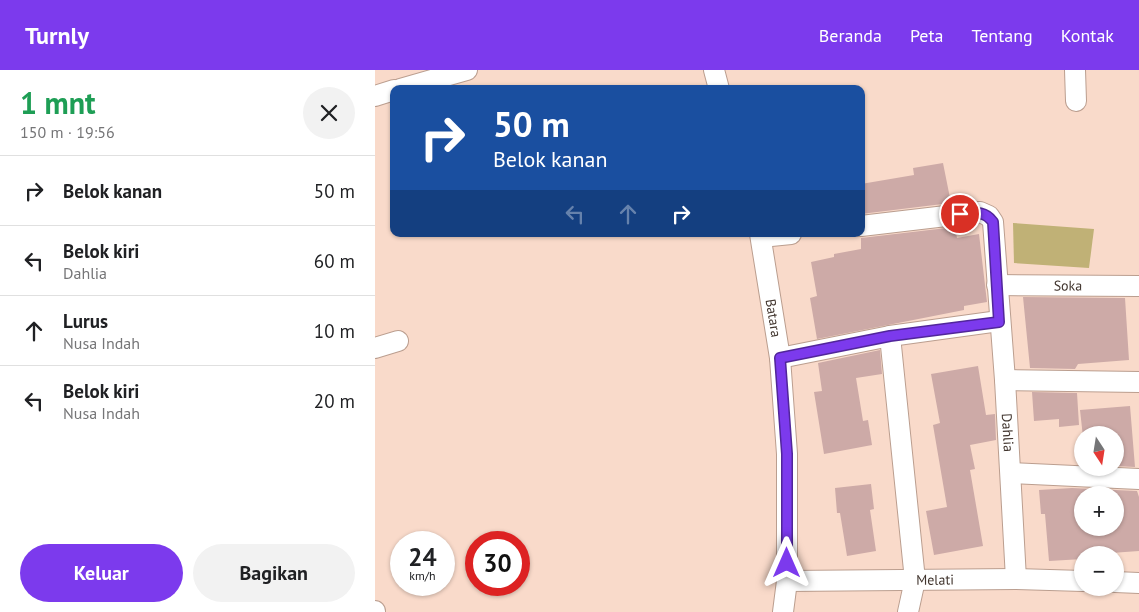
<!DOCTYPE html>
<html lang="id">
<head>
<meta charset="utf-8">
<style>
	:root { --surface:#fff; --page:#f2f2f2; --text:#202124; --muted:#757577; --line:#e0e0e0; --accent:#7c3aed }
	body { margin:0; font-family:"PT Sans",sans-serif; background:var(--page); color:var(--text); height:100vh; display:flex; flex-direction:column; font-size:19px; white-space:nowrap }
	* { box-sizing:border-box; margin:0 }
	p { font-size:16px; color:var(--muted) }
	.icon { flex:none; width:28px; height:28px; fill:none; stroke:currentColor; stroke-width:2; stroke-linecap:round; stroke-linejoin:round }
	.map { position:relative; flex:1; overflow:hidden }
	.panel { display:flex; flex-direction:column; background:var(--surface); width:375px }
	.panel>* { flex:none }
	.banner { position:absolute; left:15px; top:15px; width:475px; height:152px; border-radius:10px; box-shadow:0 1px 4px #0004; background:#1a4fa0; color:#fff; overflow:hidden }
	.needle { width:32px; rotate:168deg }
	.fabs { position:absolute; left:699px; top:356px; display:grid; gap:10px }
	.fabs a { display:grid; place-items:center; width:50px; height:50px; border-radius:50%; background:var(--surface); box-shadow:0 1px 4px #0004; font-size:25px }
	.speed { position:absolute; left:15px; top:461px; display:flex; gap:10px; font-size:25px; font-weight:700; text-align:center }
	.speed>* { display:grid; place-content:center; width:65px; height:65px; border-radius:50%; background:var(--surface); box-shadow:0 1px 4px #0004; line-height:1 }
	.speed small { font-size:12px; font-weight:400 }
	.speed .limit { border:8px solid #d22; background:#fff; color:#111 }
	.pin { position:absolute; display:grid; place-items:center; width:42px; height:42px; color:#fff; margin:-21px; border:2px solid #fff; border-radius:50%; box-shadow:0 1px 5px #0007 }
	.me { position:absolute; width:55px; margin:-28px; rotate:0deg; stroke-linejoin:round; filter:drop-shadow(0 0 4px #0008) }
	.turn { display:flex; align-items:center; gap:18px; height:105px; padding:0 20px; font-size:22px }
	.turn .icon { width:65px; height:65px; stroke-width:2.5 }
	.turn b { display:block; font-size:35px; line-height:42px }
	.lanes { display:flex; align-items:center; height:48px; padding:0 20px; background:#0003; justify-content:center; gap:25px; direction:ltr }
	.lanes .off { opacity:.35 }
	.round { display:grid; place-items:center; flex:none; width:52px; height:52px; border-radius:26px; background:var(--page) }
	.summary { display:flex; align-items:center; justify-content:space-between; height:85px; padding:0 20px }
	h1 { font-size:30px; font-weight:700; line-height:38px; color:#1e9e55 }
	.cta { display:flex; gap:10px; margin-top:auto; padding:10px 20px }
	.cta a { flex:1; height:58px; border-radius:30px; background:var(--accent); color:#fff; font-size:20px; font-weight:700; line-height:58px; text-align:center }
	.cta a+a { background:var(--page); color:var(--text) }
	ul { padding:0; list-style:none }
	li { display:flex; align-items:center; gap:15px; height:70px; padding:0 20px; border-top:1px solid var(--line) }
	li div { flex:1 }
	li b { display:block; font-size:19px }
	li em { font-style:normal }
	header { display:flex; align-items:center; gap:30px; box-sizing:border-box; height:70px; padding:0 25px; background:var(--accent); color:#fff }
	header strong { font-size:24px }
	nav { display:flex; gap:28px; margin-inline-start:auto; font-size:18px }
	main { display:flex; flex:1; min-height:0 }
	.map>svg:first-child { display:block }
	.green { fill:#c0b176 }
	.building { fill:#cdaaa7; fill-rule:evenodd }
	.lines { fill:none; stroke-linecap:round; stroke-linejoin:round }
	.minor-casing { stroke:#bb9e8f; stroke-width:22 }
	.minor { stroke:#fff; stroke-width:20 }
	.route-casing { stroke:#51269a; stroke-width:12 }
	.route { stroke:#7c3aed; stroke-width:9 }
	.labels { text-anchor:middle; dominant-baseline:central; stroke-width:4; stroke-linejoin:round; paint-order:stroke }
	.street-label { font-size:14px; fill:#40342d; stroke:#fff }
</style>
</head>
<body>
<header>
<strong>Turnly</strong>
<nav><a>Beranda</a><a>Peta</a><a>Tentang</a><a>Kontak</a></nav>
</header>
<main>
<section class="panel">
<div class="summary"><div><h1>1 mnt</h1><p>150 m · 19:56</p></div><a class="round"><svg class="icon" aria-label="close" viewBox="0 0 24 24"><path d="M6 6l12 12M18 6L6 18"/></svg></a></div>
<ul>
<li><svg class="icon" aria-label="right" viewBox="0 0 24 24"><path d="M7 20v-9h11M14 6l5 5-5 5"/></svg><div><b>Belok kanan</b></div><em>50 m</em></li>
<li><svg class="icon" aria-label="left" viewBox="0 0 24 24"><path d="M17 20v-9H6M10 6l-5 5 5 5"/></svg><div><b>Belok kiri</b><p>Dahlia</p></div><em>60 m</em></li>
<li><svg class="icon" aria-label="ahead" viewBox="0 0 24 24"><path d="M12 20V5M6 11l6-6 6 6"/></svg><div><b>Lurus</b><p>Nusa Indah</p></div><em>10 m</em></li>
<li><svg class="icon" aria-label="left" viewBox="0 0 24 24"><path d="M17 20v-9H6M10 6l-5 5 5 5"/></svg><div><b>Belok kiri</b><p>Nusa Indah</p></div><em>20 m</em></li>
</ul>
<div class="cta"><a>Keluar</a><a>Bagikan</a></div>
</section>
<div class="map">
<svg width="764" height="542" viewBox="0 0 764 542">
	<rect width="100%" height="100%" fill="#f9daca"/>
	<polygon class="green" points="638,153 719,159 714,198 639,193"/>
	<g class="building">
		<polygon points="568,93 576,133 486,144 486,114 539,105 538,98"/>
		<polygon points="580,157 582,168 604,164 612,232 589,236 589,240 442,269 435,228 442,226 436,192 459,187 459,184 486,179 486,168"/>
		<polygon points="648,227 750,228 754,290 703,294 700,299 655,298"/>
		<polygon points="505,280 507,304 481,308 488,351 493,350 497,375 449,384 439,322 447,321 443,293"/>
		<polygon points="603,296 611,345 620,344 621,370 595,375 600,399 595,400 608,476 559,485 551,441 572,437 558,355 565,353 556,304"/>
		<polygon points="657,322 702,323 704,355 684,357 684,349 659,351"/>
		<polygon points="755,336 760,397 740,396 740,365 708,365 708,367 705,340"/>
		<polygon points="496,414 499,439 495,440 501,481 472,486 465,443 462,443 460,418"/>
		<path d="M 697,418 L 762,421 L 764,427 L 764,481 L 708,485 L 708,489 L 674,491 L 670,444 L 666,444 L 664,420 ZM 708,425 L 740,425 L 740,458 L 708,458 Z"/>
	</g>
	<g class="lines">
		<defs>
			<g id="minor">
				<polyline points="339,0 344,19"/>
				<polyline points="700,0 701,31"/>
				<polyline points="25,19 92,0"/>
				<polyline points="0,26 19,20"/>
				<path id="s1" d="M 486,156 L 605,142 L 614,146 L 618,152 L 630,310 L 641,509"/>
				<path id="s2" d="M 385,164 L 405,288 L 412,384 L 412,511 L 408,542"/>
				<polyline points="386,167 416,164"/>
				<path id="s3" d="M 622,215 L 764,216"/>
				<polyline points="515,266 540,510 533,542"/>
				<polyline points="0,278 23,271"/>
				<polyline points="405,288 515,266 624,251"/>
				<polyline points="630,310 764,312"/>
				<polyline points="636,403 764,409"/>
				<path id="s4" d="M 412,511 L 641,509 L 708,511"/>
				<polyline points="740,512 764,513"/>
				<polyline points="0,541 0,542"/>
			</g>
		</defs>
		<use href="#minor" class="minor-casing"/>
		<use href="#minor" class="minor"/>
	</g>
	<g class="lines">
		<defs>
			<path id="route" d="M 412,493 L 412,384 L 405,288 L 515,266 L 624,252 L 618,152 C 609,140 599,143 585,144"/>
		</defs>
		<use href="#route" class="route-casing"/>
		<use href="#route" class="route"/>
	</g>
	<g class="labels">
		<g class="street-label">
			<text stroke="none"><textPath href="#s3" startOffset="71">Soka</textPath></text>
			<text stroke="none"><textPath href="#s2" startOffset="85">Batara</textPath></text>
			<text stroke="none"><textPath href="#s1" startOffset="348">Dahlia</textPath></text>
			<text stroke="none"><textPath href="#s4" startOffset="148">Melati</textPath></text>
		</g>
	</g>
</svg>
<div class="fabs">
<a><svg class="needle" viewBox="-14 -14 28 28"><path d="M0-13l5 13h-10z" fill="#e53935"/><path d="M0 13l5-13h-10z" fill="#757577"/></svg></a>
<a>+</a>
<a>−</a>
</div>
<div class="speed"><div>24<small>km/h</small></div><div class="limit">30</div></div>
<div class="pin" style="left:585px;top:144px;background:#d93025"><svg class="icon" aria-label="arrive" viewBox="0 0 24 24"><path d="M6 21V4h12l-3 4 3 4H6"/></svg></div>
<svg class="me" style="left:412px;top:493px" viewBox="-20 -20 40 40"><path d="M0-17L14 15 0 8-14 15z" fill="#7c3aed" stroke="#fff" stroke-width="4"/></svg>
<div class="banner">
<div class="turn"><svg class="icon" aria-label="right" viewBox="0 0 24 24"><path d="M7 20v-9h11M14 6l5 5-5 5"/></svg><div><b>50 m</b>Belok kanan</div></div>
<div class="lanes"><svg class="icon off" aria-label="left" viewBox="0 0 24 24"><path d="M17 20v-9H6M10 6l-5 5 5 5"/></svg><svg class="icon off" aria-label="ahead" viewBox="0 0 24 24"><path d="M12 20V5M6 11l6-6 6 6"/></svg><svg class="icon" aria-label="right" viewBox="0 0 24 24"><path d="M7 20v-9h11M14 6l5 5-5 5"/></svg></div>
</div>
</div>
</main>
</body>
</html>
